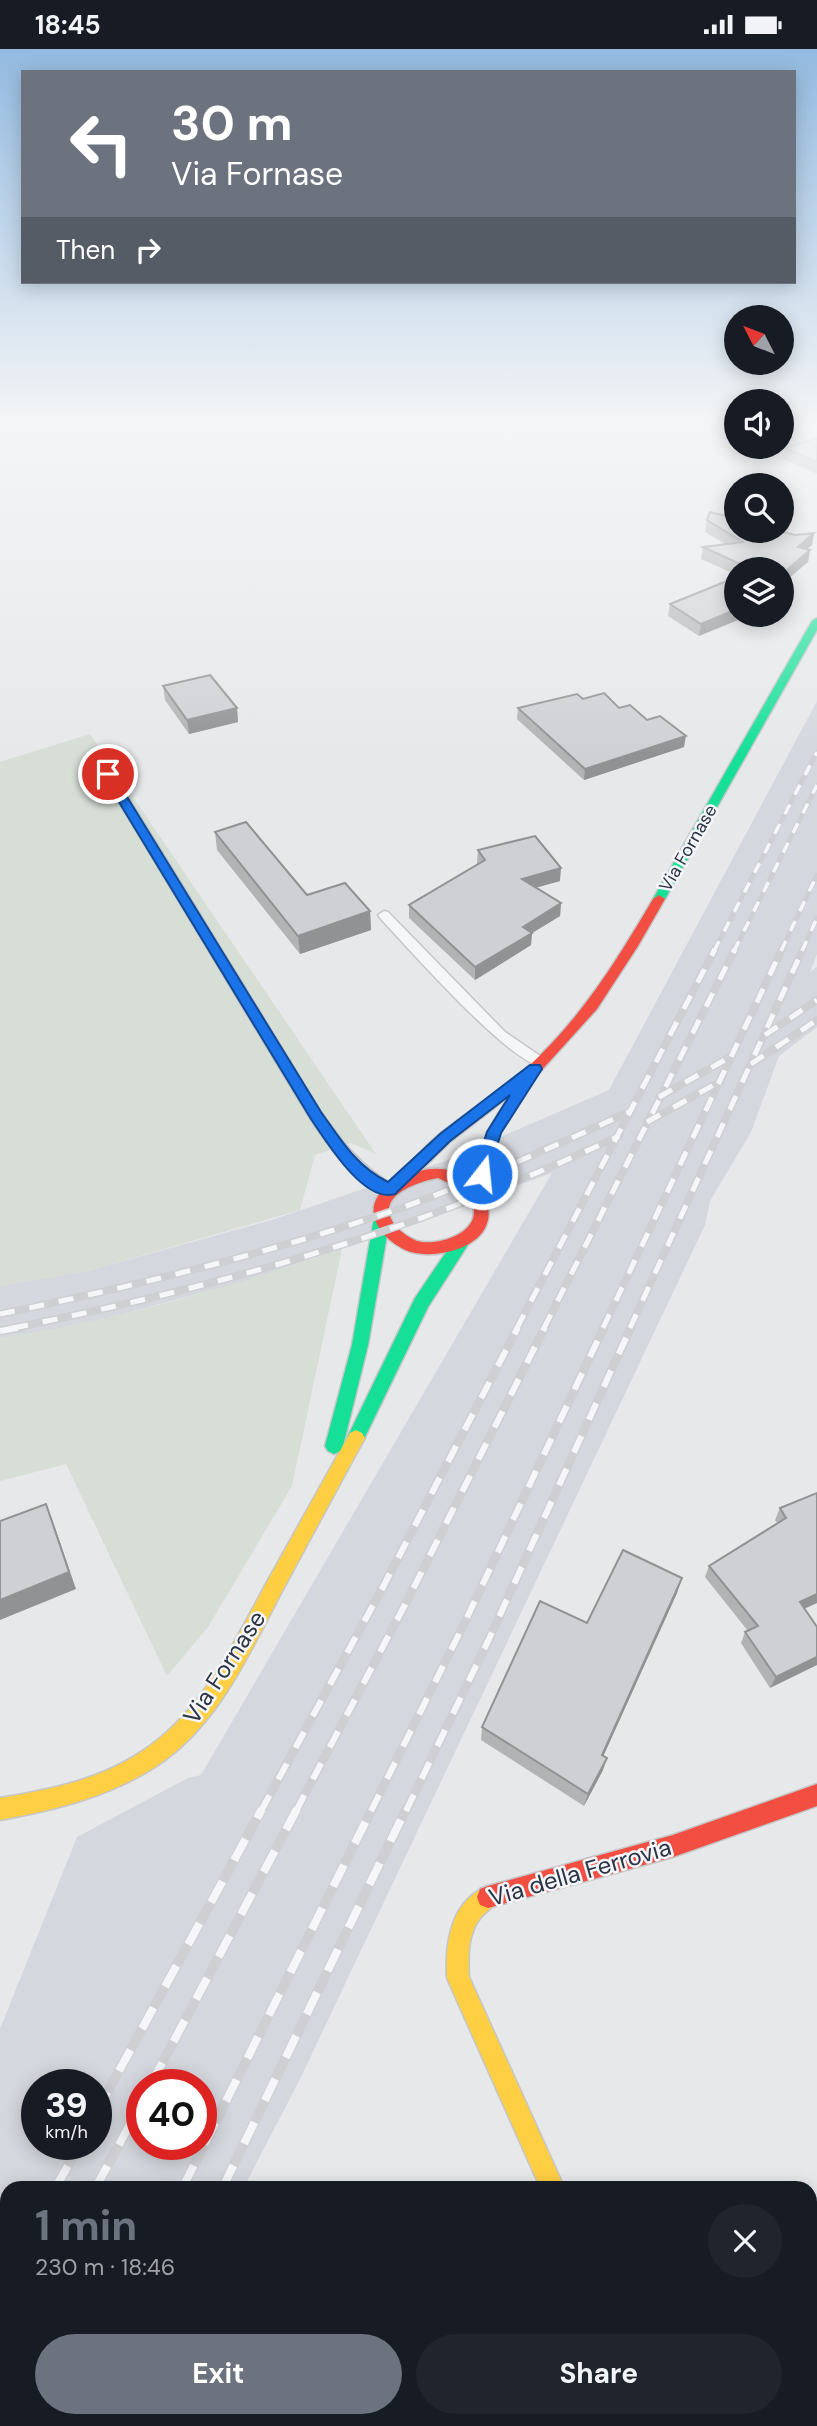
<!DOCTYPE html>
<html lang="en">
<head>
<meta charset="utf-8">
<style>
	:root { --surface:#171b24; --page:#20242c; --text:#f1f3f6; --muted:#9ea1a6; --accent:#6c737f }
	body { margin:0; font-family:"DM Sans",sans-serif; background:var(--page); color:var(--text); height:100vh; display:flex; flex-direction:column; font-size:26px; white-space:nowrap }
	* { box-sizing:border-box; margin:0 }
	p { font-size:23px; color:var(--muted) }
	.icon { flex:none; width:38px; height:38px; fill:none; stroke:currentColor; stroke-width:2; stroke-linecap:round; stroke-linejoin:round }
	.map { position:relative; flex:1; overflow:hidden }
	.details { position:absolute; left:0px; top:2132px; width:817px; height:247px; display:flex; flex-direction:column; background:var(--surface); border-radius:21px 21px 0 0; box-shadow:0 4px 18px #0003 }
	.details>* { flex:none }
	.banner { position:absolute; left:21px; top:21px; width:775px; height:214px; border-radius:0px; box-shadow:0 4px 18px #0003; background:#6c737f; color:#fff; overflow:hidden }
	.needle { width:46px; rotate:312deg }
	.tools { position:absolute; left:724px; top:256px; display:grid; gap:14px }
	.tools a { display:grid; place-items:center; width:70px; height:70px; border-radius:50%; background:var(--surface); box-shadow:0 4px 18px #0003; font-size:35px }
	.speed { position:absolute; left:21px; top:2020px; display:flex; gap:14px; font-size:35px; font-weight:700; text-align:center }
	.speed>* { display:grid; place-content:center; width:91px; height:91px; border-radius:50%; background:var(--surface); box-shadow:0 4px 18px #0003; line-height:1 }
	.speed small { font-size:18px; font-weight:400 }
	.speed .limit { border:10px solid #d22; background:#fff; color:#111 }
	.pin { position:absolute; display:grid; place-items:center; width:60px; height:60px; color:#fff; margin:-30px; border:4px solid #fff; border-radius:50%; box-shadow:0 2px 7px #0007 }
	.me { position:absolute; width:77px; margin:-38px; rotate:16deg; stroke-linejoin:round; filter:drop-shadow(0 0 5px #0008) }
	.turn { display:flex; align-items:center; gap:24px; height:147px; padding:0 35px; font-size:32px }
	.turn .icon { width:91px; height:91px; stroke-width:2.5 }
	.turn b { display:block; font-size:49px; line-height:60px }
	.then { display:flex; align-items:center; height:66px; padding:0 35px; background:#0003; gap:14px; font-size:26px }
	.round { display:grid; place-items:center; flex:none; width:74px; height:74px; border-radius:37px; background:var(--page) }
	.headline { display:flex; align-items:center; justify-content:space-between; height:119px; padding:0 35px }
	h1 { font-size:42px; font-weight:700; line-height:52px; color:var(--accent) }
	.button { display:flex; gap:14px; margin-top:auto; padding:14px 35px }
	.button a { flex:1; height:80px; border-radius:42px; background:var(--accent); color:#fff; font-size:28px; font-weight:700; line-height:80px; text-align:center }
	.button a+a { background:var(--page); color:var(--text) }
	.status { display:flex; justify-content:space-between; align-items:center; height:49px; padding:0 35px; background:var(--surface); direction:ltr }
	.status svg { height:19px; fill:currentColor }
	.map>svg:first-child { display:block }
	.built { fill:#d4d7dd; fill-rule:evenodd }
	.green { fill:#d6ded6 }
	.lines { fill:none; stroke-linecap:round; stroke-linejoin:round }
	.lane-casing { stroke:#c4c6c8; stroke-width:3 }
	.street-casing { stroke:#c4c6c8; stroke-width:4 }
	.fast-casing { stroke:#c4c6c8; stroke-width:3 }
	.slow-casing { stroke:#c4c6c8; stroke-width:3 }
	.jam-casing { stroke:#c4c6c8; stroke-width:3 }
	.lane { fill:#f5f6f7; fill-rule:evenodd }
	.street { fill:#f5f6f7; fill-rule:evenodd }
	.fast { fill:#16e098; fill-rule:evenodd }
	.slow { fill:#ffcf43; fill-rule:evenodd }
	.jam { fill:#f24e42; fill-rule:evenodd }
	.rail-far3-casing { stroke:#cecfd2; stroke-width:5 }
	.rail-far2-casing { stroke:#cecfd2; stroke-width:8 }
	.rail-far1-casing { stroke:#cecfd2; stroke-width:9 }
	.rail-casing { stroke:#cecfd2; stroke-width:10 }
	.rail-far3 { stroke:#f4f6f9; stroke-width:3.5; stroke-dasharray:11; stroke-linecap:butt }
	.rail-far2 { stroke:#f4f6f9; stroke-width:5; stroke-dasharray:15; stroke-linecap:butt }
	.rail-far1 { stroke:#f4f6f9; stroke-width:6; stroke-dasharray:18; stroke-linecap:butt }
	.rail { stroke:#f4f6f9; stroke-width:8; stroke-dasharray:24; stroke-linecap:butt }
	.wall { fill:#b1b3b5 }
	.shaded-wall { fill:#909294 }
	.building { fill:#ced0d3; stroke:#909294; stroke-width:2 }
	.route { fill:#1a73e8; stroke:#114b97; stroke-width:2 }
	.labels { text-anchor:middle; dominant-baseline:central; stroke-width:5; stroke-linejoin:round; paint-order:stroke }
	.far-street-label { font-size:18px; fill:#2b3445; stroke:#f4f6f9 }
	.near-street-label { font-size:24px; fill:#2b3445; stroke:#f4f6f9 }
</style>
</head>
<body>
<div class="status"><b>18:45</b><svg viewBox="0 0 49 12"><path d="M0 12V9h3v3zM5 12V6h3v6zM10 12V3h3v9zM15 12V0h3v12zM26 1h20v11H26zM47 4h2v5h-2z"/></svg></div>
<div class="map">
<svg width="817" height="2377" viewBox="0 0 817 2377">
	<rect width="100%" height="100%" fill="#e6e8ea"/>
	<path class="built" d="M 817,652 L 817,905 L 810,923 L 817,918 L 817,978 L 779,1007 L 751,1083 L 710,1152 L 705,1176 L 299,2032 L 244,2138 L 7,2138 L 7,2371 L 131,2371 L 128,2377 L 0,2377 L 0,1980 L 77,1788 L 188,1729 L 201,1726 L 552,1124 L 257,1229 L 77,1277 L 0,1289 L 0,1237 L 88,1222 L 275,1170 L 445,1112 L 609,1041 ZM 37,2035 L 96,2035 L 96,2095 L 37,2095 ZM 142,2035 L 201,2035 L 201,2095 L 142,2095 Z"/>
	<g class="green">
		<polygon points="90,685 376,1105 351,1094 315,1106 300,1161 88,1222 0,1237 0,713"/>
		<path d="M 342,1200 L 292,1437 L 208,1578 L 167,1627 L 66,1415 L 0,1432 L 0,1289 C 117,1271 230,1238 342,1200 Z"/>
	</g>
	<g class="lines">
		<defs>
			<g id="lane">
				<path d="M 108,722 L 114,725 L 321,1063 C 343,1094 362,1119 395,1137 L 398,1141 L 395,1145 C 367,1154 325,1091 311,1071 L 102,725 Z"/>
				<path d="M 384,862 L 388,863 L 505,983 L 546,1011 L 548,1014 L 546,1017 C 518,1025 403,893 380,869 L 378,866 Z"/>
			</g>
			<polygon id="street" points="624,2371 681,2371 682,2377 624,2377"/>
			<g id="fast">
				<polygon points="817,569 817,581 665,850 659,854 655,853 653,850 812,572"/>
				<polygon points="383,1157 391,1163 368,1296 343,1397 340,1402 334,1405 328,1402 325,1397 352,1296 375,1163"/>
				<polygon points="461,1188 467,1190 469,1194 428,1258 362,1394 356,1397 350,1394 347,1389 415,1249 455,1190"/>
			</g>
			<g id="slow">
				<polygon points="519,1038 526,1043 501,1083 486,1143 478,1149 473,1147 470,1143 487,1083 514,1039"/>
				<path d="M 356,1381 L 362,1384 L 365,1389 L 362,1394 C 335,1444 308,1494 281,1544 C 248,1607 217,1678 155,1718 C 108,1748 54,1761 0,1771 L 0,1749 C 49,1741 99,1731 141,1703 C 202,1664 233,1595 267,1533 C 295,1483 322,1434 350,1384 Z"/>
				<path d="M 488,1837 L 496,1840 L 499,1848 C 495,1858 487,1861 481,1868 C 467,1885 468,1908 469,1928 L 564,2138 L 540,2138 L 447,1929 C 445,1893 451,1852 488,1837 Z"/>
			</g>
			<g id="jam">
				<path d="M 659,846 L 665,850 L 638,897 L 597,960 L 540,1023 L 450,1093 L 420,1122 C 474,1106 522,1176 458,1200 C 443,1205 426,1207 411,1203 C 389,1196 363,1170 378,1147 C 385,1135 396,1126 407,1117 C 418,1106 429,1094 441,1084 C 470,1061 503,1041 530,1016 C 581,969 618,910 653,850 ZM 438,1129 C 450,1135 467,1140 472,1154 C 484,1183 438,1198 417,1192 C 410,1189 400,1183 395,1176 C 373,1148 416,1133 438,1129 Z"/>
				<polygon points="817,1735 817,1757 673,1808 488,1859 480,1856 477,1848 480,1840 488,1837 673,1786"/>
			</g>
		</defs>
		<use href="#lane" class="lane-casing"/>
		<use href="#street" class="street-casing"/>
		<use href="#fast" class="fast-casing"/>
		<use href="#slow" class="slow-casing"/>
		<use href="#jam" class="jam-casing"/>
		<use href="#lane" class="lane"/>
		<use href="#street" class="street"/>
		<use href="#fast" class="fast"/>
		<use href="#slow" class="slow"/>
		<use href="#jam" class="jam"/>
		<defs>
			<g id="rail-far3">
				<polyline points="714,902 817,703"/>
				<polyline points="734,902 817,736"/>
				<polyline points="781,902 817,826"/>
				<polyline points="802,902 817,869"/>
			</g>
			<g id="rail-far2">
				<polyline points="765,986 817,951"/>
				<polyline points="751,1015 817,971"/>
				<polyline points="659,1048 732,1007"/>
				<polyline points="647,1073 721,1032"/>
				<path d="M 0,1265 C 136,1237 270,1204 401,1159 C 479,1131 555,1097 631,1062"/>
				<path d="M 13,1279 C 228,1236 420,1181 619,1087"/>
				<polyline points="517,1279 715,900"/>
				<polyline points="544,1279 735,900"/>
				<polyline points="603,1279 782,900"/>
				<polyline points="630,1279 803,900"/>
			</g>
			<g id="rail-far1">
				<polyline points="0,1282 22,1278"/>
				<polyline points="261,1762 383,1538 518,1278"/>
				<polyline points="296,1762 408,1550 545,1278"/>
				<polyline points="371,1762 463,1577 604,1278"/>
				<polyline points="406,1762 489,1590 631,1278"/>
			</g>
			<g id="rail">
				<polyline points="151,2035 297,1760"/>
				<polyline points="96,2064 262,1760"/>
				<polyline points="56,2138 80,2095"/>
				<polyline points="96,2138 142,2053"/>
				<polyline points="183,2138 372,1760"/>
				<polyline points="223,2138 406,1760"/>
				<polyline points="0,2240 7,2228"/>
				<polyline points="0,2320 7,2307"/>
				<polyline points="63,2377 66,2371"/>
				<polyline points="108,2377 110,2371"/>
			</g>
		</defs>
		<use href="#rail-far3" class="rail-far3-casing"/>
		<use href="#rail-far2" class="rail-far2-casing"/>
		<use href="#rail-far1" class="rail-far1-casing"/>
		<use href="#rail" class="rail-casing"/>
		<use href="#rail-far3" class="rail-far3"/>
		<use href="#rail-far2" class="rail-far2"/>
		<use href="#rail-far1" class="rail-far1"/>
		<use href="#rail" class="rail"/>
	</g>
	<g class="wall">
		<polygon points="817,389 817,425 783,410 785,399"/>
		<polygon points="707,471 795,486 814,484 812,496 807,500 810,501 808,513 783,534 788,550 782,553 782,520 737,520 737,526 701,510 703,498 725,495 705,483"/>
		<polygon points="737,528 699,587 668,567 670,555"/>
		<polygon points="163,637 237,659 238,673 189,685 165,651"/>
		<polygon points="518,659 619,659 647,671 684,698 584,731 517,670"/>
		<polygon points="215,783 307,846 370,862 371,881 300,905 217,801"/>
		<polygon points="478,801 560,832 536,838 561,854 560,867 532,884 531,896 475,931 409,869 409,856 478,815 477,814"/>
		<polygon points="817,1444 817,1554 804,1560 817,1578 770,1639 741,1594 745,1583 748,1582 705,1528 709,1517 777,1474 775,1471 780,1459"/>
		<polygon points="677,1544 603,1707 603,1721 584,1757 481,1691 482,1678 587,1574"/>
	</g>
	<g class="shaded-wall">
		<polygon points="814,484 812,496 796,510 798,498"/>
		<polygon points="810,501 808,513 782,535 782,525"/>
		<polygon points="791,538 788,550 782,553 782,542"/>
		<polygon points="737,560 737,565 753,565 699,587 701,575"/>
		<polygon points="237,659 238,673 189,685 187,671"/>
		<polygon points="686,687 684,698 584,731 585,720"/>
		<polygon points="561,819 560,832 521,843 522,830"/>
		<polygon points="561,854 560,867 532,884 531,896 475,931 475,918 523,878"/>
		<polygon points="370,862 371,881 300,905 298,887"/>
		<polygon points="46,1455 53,1473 76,1540 0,1571 0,1551"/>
		<polygon points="682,1529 677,1544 598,1719 602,1706"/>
		<polygon points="817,1545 817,1554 794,1564 800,1553"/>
		<polygon points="817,1608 817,1616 770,1639 776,1628"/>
		<polygon points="607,1709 603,1721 584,1757 588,1745"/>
	</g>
	<g class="building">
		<polygon points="817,389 817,413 785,399"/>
		<polygon points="710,463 737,470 737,481 776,481 795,486 814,484 798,498 810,501 782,525 782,520 751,520 703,498 743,493 707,471"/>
		<polygon points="737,528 737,560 701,575 670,555"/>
		<polygon points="782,534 791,538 782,542"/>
		<polygon points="210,626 237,659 187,671 163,637"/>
		<polygon points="604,644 619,659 630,656 647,671 660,667 686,687 585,720 518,659 577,645 583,650"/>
		<polygon points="246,773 307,846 345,834 370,862 298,887 215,783"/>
		<polygon points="535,787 561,819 522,830 561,854 523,878 532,884 475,918 409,856 485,811 478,801"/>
		<polygon points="817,1444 817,1545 800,1553 817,1578 817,1608 776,1628 745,1583 758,1577 709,1517 786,1469 780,1459"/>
		<polygon points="46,1455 69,1523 0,1551 0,1472"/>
		<polygon points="623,1501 682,1529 602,1706 607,1709 588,1745 482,1678 540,1552 587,1574"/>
		<polygon points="220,2371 328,2371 329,2373 319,2377 222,2377"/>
	</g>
	<linearGradient id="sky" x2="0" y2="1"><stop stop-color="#93bae0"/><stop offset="0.53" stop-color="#f4f5f6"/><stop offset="1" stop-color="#f4f5f6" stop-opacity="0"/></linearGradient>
	<rect width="817" height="706" fill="url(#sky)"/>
	<path class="route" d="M 104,722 L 113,725 L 321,1063 C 341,1091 357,1118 388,1133 L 440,1085 L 530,1016 L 540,1016 L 542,1020 L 501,1084 L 487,1129 L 476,1129 L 474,1125 L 487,1083 L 510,1046 L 450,1092 L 395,1145 C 364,1155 326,1092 311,1070 L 102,725 Z"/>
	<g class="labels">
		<g class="far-street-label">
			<text transform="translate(688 799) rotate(-60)">Via Fornase</text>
		</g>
		<g class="near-street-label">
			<text transform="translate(224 1618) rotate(-57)">Via Fornase</text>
			<text transform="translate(580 1823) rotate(-16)">Via della Ferrovia</text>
		</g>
	</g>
</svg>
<div class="tools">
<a><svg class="needle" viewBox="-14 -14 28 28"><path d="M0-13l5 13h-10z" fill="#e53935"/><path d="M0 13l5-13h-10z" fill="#9ea1a6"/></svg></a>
<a><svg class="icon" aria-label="sound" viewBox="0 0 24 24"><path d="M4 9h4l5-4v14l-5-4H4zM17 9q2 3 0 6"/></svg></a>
<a><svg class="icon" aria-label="search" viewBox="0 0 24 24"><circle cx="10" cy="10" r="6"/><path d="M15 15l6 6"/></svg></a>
<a><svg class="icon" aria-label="layers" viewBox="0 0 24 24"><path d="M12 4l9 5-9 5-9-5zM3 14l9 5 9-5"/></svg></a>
</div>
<div class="speed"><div>39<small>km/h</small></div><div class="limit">40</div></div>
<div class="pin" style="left:108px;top:725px;background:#d93025"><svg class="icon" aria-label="arrive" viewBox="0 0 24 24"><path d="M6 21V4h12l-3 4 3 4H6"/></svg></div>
<svg class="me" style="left:482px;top:1125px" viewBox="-20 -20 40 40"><circle r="17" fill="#1a73e8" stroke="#fff" stroke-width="3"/><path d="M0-11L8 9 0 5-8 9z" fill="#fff"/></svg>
<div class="banner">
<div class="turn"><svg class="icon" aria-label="left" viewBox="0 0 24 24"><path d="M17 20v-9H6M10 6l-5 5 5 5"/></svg><div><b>30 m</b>Via Fornase</div></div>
<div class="then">Then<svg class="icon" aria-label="right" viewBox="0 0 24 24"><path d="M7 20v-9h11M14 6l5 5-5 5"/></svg></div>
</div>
<section class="details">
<div class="headline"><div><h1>1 min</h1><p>230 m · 18:46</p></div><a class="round"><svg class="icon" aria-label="close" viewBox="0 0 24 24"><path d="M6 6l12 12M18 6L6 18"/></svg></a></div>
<div class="button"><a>Exit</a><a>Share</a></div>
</section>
</div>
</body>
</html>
